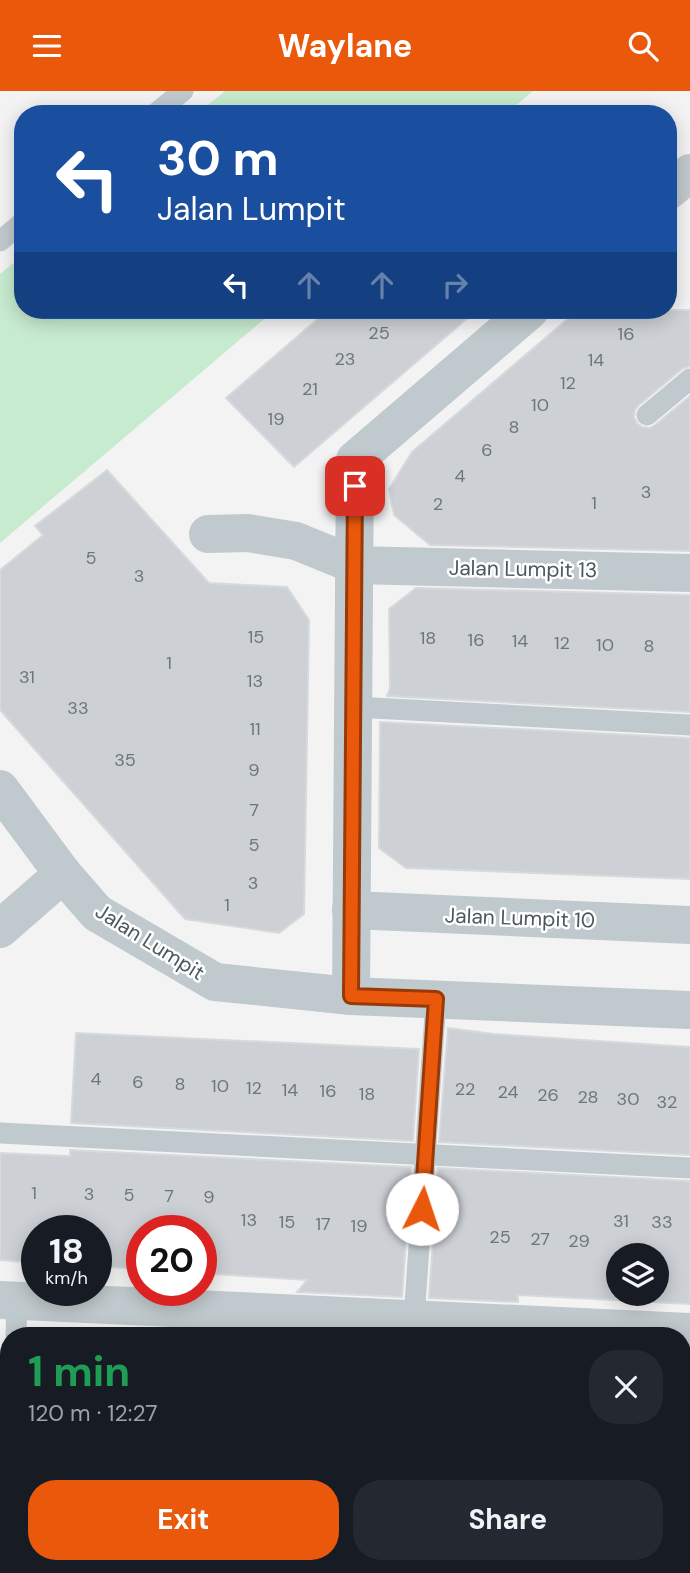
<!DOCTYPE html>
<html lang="en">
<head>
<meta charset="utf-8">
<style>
	:root { --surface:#171b24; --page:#242831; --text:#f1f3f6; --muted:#9ea1a6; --accent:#ea580c }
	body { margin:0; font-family:"DM Sans",sans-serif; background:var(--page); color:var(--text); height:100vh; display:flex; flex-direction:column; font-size:26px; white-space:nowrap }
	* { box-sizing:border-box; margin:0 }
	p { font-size:23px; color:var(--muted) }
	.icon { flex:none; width:38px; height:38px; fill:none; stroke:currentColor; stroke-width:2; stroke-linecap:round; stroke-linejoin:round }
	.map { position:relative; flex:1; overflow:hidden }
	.sheet { position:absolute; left:0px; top:1236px; width:691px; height:247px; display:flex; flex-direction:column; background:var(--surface); border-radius:28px 28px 0 0; box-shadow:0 4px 18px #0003 }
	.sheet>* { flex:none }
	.top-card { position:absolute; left:14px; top:14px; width:663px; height:214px; border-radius:28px; box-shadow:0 4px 18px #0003; background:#1a4fa0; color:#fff; overflow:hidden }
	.fabs { position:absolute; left:606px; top:1152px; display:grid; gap:14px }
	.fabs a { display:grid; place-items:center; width:63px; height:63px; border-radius:50%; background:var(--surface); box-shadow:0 4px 18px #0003; font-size:35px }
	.speed { position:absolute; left:21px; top:1124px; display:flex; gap:14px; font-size:35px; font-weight:700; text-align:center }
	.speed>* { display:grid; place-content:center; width:91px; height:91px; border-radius:50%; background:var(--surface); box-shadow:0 4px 18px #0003; line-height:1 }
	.speed small { font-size:18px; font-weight:400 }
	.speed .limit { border:10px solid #d22; background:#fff; color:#111 }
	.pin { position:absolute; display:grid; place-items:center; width:60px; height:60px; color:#fff; margin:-30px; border-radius:14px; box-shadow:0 4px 10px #0006 }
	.me { position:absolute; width:77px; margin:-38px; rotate:4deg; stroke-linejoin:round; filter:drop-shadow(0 0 5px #0008) }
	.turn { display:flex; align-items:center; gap:24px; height:147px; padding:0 28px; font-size:32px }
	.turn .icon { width:91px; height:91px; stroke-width:2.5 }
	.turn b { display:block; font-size:49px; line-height:60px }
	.lanes { display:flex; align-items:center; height:66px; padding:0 28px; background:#0003; justify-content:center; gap:35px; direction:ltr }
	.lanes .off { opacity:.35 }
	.round { display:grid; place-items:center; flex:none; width:74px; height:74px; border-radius:28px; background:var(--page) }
	.summary { display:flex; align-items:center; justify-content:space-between; height:119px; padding:0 28px }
	h1 { font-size:42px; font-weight:700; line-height:52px; color:#1e9e55 }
	.primary-button { display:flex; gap:14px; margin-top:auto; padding:14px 28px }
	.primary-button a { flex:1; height:80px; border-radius:28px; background:var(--accent); color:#fff; font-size:28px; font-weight:700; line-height:80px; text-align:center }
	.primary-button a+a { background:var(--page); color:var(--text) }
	header { display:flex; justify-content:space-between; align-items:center; height:91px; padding:0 28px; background:var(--accent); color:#fff; font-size:32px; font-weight:700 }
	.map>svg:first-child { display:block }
	.green { fill:#c7ebce }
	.building { fill:#cdd0d4; stroke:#d7dadd; stroke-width:2; fill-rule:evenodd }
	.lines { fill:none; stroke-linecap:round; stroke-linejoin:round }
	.service { stroke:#c0c9cd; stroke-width:21 }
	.minor { stroke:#c0c9cd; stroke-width:38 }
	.route-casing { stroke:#983908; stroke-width:18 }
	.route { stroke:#ea580c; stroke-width:12 }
	.labels { text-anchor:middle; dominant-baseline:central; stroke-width:5; stroke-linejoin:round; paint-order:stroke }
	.number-label { font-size:18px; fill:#6c777c }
	.street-label { font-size:21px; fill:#4c595e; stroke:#fff }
</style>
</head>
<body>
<header><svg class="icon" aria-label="menu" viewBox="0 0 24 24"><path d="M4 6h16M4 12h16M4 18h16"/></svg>Waylane<svg class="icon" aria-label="search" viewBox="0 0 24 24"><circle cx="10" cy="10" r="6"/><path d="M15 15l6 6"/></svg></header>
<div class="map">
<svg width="690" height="1482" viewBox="0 0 690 1482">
	<rect width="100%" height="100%" fill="#f4f3f3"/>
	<g class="green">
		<polygon points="225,0 533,0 506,23 197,23"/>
		<polygon points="23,164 23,219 275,219 0,452 0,183"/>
	</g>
	<g class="building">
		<polygon points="328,219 477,219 294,376 226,307"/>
		<polygon points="578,219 690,219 690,275 682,278 639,314 635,319 634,326 637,332 642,336 650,337 655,334 690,305 690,460 430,454 394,424 389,398 412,361"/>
		<polygon points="107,379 209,492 287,496 309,529 304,823 279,842 185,828 0,619 0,479 43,444 35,435"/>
		<polygon points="416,497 690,504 690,621 387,605 390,597 389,518"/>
		<polygon points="380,631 690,647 690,788 406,777 379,757"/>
		<polygon points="448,937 494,943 690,956 690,1064 439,1051"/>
		<polygon points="76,942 419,958 413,1050 71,1032"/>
		<polygon points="70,1059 411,1076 402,1206 297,1201 307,1189 201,1182 201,1139 142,1139 142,1178 96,1175 96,1139 37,1139 37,1172 0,1169 0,1062 70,1065"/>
		<path d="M 438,1077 L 690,1090 L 690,1213 L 518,1204 L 518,1211 L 429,1207 ZM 618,1164 L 656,1164 L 656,1202 L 618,1202 Z"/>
	</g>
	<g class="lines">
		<g class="service">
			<polyline points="155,23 183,0"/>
			<polyline points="0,150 23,131"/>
			<polyline points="647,324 690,288"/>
			<polyline points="354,616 690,634"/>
			<polyline points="0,1042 690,1077"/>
			<polyline points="414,1228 436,908"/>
			<polyline points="16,1244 17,1210"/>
			<polyline points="682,1387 690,1387"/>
			<polyline points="7,1482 9,1444"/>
		</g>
		<g class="minor">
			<polyline points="668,100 690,82"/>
			<polyline points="208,443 248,442 296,450 355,474 690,482"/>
			<polyline points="0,698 63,783 97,822 215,891 351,905 690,919"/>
			<polyline points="351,819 690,834"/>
			<polyline points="0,838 63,783"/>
			<polyline points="351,905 355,369 530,219"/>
			<polyline points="0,1209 690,1241"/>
			<polyline points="158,1482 158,1474"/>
		</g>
	</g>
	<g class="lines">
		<defs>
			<polyline id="route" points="355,395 351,905 436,908 422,1118"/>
		</defs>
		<use href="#route" class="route-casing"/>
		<use href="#route" class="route"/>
	</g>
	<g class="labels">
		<g class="number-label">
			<text x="379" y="242">25</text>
			<text x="626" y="243">16</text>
			<text x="345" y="268">23</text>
			<text x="596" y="269">14</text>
			<text x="568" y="292">12</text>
			<text x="310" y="298">21</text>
			<text x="540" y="314">10</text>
			<text x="276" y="328">19</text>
			<text x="514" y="336">8</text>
			<text x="487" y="359">6</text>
			<text x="460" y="385">4</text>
			<text x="646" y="401">3</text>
			<text x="594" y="412">1</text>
			<text x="438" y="413">2</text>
			<text x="91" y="467">5</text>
			<text x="139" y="485">3</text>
			<text x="256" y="546">15</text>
			<text x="428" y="547">18</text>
			<text x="476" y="549">16</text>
			<text x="520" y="550">14</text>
			<text x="562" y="552">12</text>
			<text x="605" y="554">10</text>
			<text x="649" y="555">8</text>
			<text x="169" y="572">1</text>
			<text x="27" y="586">31</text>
			<text x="255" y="590">13</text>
			<text x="78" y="617">33</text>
			<text x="255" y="638">11</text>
			<text x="125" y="669">35</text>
			<text x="254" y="679">9</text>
			<text x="254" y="719">7</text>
			<text x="254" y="754">5</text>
			<text x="253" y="792">3</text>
			<text x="227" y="814">1</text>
			<text x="96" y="988">4</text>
			<text x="138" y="991">6</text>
			<text x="180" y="993">8</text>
			<text x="220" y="995">10</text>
			<text x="254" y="997">12</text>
			<text x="465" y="998">22</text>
			<text x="290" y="999">14</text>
			<text x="328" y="1000">16</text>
			<text x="508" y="1001">24</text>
			<text x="367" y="1003">18</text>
			<text x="548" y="1004">26</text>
			<text x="588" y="1006">28</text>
			<text x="628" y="1008">30</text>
			<text x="667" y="1011">32</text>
			<text x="34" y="1102">1</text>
			<text x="89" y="1103">3</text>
			<text x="129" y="1104">5</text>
			<text x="169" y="1105">7</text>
			<text x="209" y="1106">9</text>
			<text x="249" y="1129">13</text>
			<text x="621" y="1130">31</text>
			<text x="287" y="1131">15</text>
			<text x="662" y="1131">33</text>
			<text x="323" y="1133">17</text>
			<text x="359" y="1135">19</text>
			<text x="500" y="1146">25</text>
			<text x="540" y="1148">27</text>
			<text x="579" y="1150">29</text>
		</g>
		<g class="street-label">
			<text transform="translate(523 478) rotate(1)">Jalan Lumpit 13</text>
			<text transform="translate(520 827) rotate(2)">Jalan Lumpit 10</text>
			<text transform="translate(150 851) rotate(32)">Jalan Lumpit</text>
		</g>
	</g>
</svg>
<div class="fabs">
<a><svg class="icon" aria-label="layers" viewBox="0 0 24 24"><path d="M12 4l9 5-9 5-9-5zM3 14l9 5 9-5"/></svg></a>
</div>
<div class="speed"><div>18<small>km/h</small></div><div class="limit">20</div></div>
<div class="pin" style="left:355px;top:395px;background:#d93025"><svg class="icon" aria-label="arrive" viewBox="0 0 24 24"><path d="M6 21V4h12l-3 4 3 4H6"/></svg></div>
<svg class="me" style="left:422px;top:1118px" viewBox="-20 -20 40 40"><circle r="19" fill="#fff"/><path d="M0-13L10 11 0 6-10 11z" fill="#ea580c"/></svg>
<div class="top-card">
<div class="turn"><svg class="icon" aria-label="left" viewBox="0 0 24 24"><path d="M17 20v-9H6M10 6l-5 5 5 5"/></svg><div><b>30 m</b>Jalan Lumpit</div></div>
<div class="lanes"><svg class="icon" aria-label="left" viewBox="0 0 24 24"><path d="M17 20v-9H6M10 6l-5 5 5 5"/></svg><svg class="icon off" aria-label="ahead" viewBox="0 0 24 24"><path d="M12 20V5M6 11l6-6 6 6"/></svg><svg class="icon off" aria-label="ahead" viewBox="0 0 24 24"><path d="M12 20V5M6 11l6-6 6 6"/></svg><svg class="icon off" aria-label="right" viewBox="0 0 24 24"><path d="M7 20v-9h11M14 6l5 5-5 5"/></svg></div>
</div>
<section class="sheet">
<div class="summary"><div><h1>1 min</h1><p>120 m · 12:27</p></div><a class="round"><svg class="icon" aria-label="close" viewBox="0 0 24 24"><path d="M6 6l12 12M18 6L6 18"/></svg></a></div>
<div class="primary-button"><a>Exit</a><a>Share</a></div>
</section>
</div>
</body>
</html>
